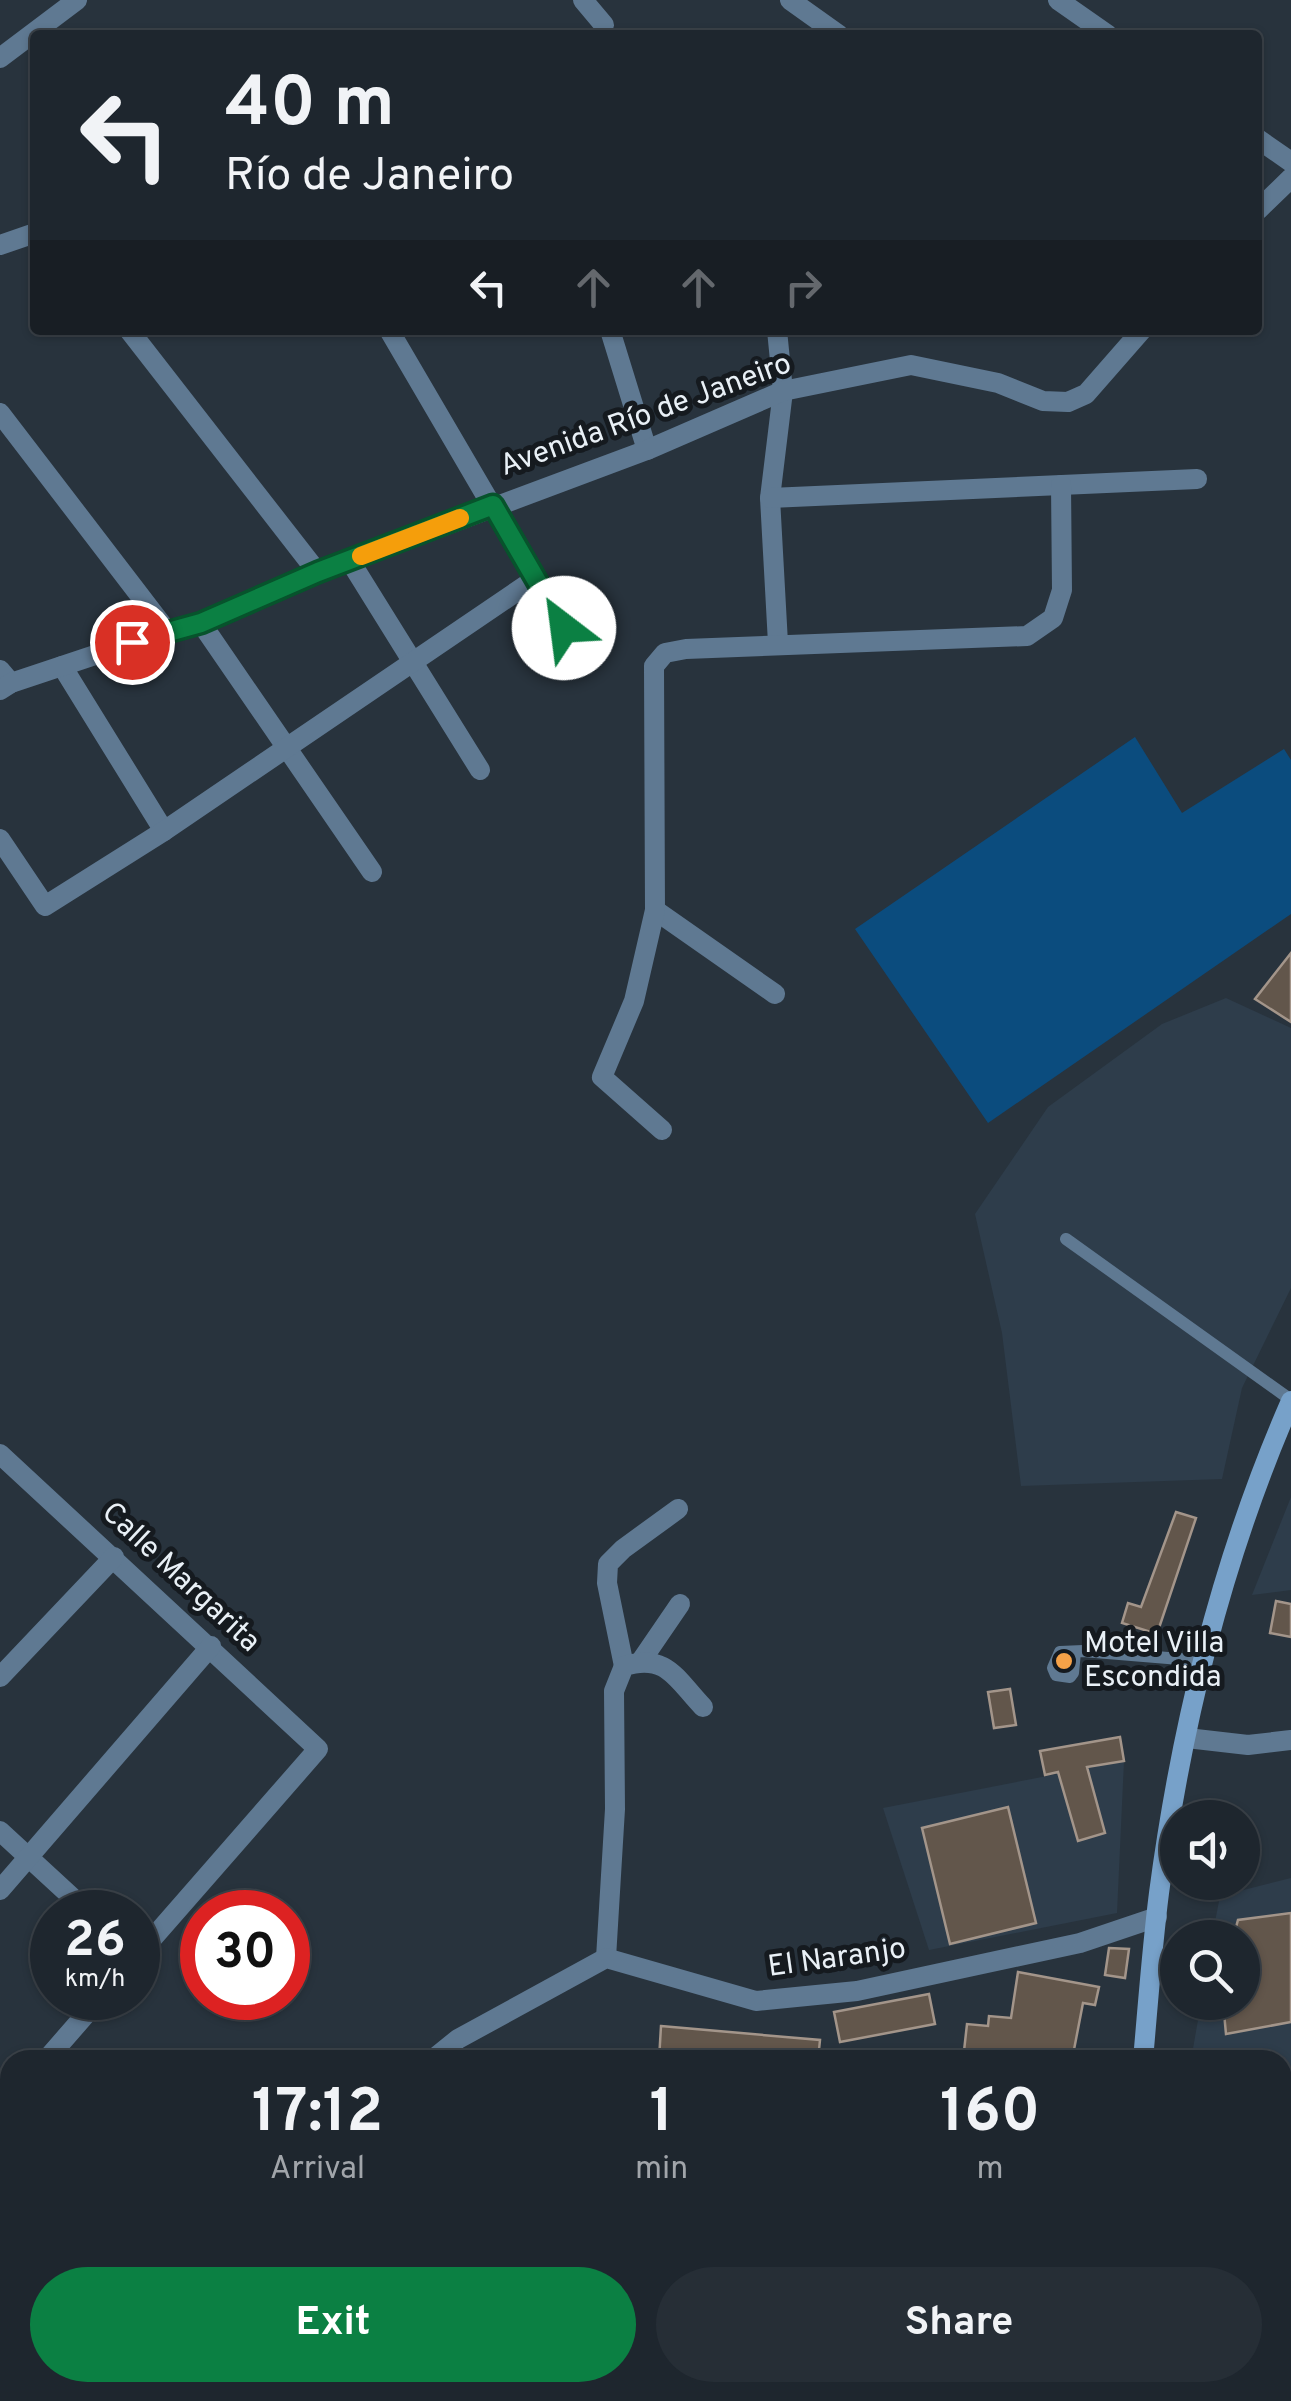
<!DOCTYPE html>
<html lang="en">
<head>
<meta charset="utf-8">
<style>
	:root { --surface:#1e262e; --page:#262e36; --text:#f1f3f6; --muted:#a1a5aa; --line:#3c434a; --accent:#0b8043 }
	body { margin:0; font-family:Overpass,sans-serif; background:var(--page); color:var(--text); height:100vh; display:flex; flex-direction:column; font-size:38px; white-space:nowrap }
	* { box-sizing:border-box; margin:0 }
	p { font-size:32px; color:var(--muted) }
	.icon { flex:none; width:55px; height:55px; fill:none; stroke:currentColor; stroke-width:2; stroke-linecap:round; stroke-linejoin:round }
	.map { position:relative; flex:1; overflow:hidden }
	.sheet { position:absolute; left:0px; top:2050px; width:1292px; height:352px; display:flex; flex-direction:column; background:var(--surface); border-radius:30px 30px 0 0; box-shadow:0 2px 8px #0004,0 0 0 2px var(--line) }
	.sheet>* { flex:none }
	.hud { position:absolute; left:30px; top:30px; width:1232px; height:305px; border-radius:10px; box-shadow:0 2px 8px #0004,0 0 0 2px var(--line); background:#1e262e; color:var(--text); overflow:hidden }
	.buttons { position:absolute; left:1160px; top:1800px; display:grid; gap:20px }
	.buttons a { display:grid; place-items:center; width:100px; height:100px; border-radius:50%; background:var(--surface); box-shadow:0 2px 8px #0004,0 0 0 2px var(--line); font-size:50px }
	.speed { position:absolute; left:30px; top:1890px; display:flex; gap:20px; font-size:50px; font-weight:700; text-align:center }
	.speed>* { display:grid; place-content:center; width:130px; height:130px; border-radius:50%; background:var(--surface); box-shadow:0 2px 8px #0004,0 0 0 2px var(--line); line-height:1 }
	.speed small { font-size:25px; font-weight:400 }
	.speed .limit { border:15px solid #d22; background:#fff; color:#111 }
	.pin { position:absolute; display:grid; place-items:center; width:85px; height:85px; color:#fff; margin:-42px; border:5px solid #fff; border-radius:50%; box-shadow:0 2px 10px #0007 }
	.me { position:absolute; width:110px; margin:-55px; rotate:330deg; stroke-linejoin:round; filter:drop-shadow(0 0 8px #0008) }
	.turn { display:flex; align-items:center; gap:35px; height:210px; padding:0 30px; font-size:45px }
	.turn .icon { width:130px; height:130px; stroke-width:2.5 }
	.turn b { display:block; font-size:70px; line-height:85px }
	.lanes { display:flex; align-items:center; height:95px; padding:0 30px; background:#0003; justify-content:center; gap:50px; direction:ltr }
	.lanes .off { opacity:.35 }
	.eta { display:flex; justify-content:space-evenly; align-items:center; height:170px; text-align:center }
	.eta b { font-size:60px; font-weight:700; line-height:70px }
	.primary-button { display:flex; gap:20px; margin-top:auto; padding:20px 30px }
	.primary-button a { flex:1; height:115px; border-radius:60px; background:var(--accent); color:#fff; font-size:40px; font-weight:700; line-height:115px; text-align:center }
	.primary-button a+a { background:var(--page); color:var(--text) }
	.map>svg:first-child { display:block }
	.built { fill:#2e3d4b }
	.green { fill:#0b4c7e }
	.building { fill:#62564b; stroke:#a3958a; stroke-width:2.5 }
	.lines { fill:none; stroke-linecap:round; stroke-linejoin:round }
	.service { stroke:#5f7992; stroke-width:12 }
	.minor { stroke:#5f7992; stroke-width:20 }
	.tertiary { stroke:#5f7992; stroke-width:20 }
	.secondary { stroke:#77a1c9; stroke-width:20 }
	.route-casing { stroke:#07532c; stroke-width:25 }
	.route { stroke:#0b8043; stroke-width:18 }
	.slow { stroke:#f59e0b; stroke-width:18 }
	.poi-dot { fill:#f6a248; stroke:#151a1f; stroke-width:4 }
	.labels { text-anchor:middle; dominant-baseline:central; stroke-width:10; stroke-linejoin:round; paint-order:stroke }
	.street-label { font-size:30px; fill:#e9f0f6; stroke:#151a1f }
	.poi-label { font-size:30px; fill:#e9f0f6; stroke:#151a1f; text-anchor:start }
</style>
</head>
<body>
<div class="map">
<svg width="1291" height="2401" viewBox="0 0 1291 2401">
	<rect width="100%" height="100%" fill="#28333d"/>
	<g class="built">
		<polygon points="1226,998 1291,1028 1291,1288 1242,1388 1222,1479 1021,1486 1002,1333 975,1214 1048,1107 1162,1024"/>
		<polygon points="1291,1497 1291,1590 1252,1595"/>
		<polygon points="1124,1761 1117,1913 929,1950 883,1808"/>
		<polygon points="1291,1878 1291,2401 1188,2401 1189,2393 1282,2392 1282,2060 1191,2060 1201,2003 1242,2002 1242,1938 1212,1937 1220,1896"/>
	</g>
	<polygon class="green" points="1135,737 1182,813 1284,749 1291,760 1291,914 988,1123 855,929"/>
	<g class="building">
		<polygon points="1291,953 1291,1022 1255,999"/>
		<polygon points="1176,1512 1196,1518 1157,1634 1122,1623 1128,1603 1141,1607"/>
		<polygon points="1276,1601 1291,1604 1291,1637 1270,1633"/>
		<polygon points="1010,1689 1016,1725 994,1728 988,1692"/>
		<polygon points="1120,1737 1124,1761 1087,1767 1105,1833 1078,1841 1058,1772 1045,1775 1040,1751"/>
		<polygon points="1008,1807 1036,1923 950,1944 922,1828"/>
		<polygon points="1291,1913 1291,2022 1226,2034 1223,2002 1242,2002 1242,1938 1233,1938 1238,1920"/>
		<polygon points="1109,1948 1129,1949 1125,1978 1105,1975"/>
		<polygon points="1018,1972 1099,1987 1095,2005 1083,2003 1072,2060 963,2060 967,2024 988,2026 989,2016 1011,2018"/>
		<polygon points="929,1994 935,2024 840,2042 834,2012"/>
		<polygon points="661,2026 820,2040 818,2060 659,2060"/>
	</g>
	<g class="lines">
		<g class="service">
			<polyline points="1066,1239 1291,1400"/>
			<polyline points="1075,1652 1073,1673 1070,1677 1056,1675 1053,1668 1060,1652 1083,1651 1204,1661"/>
			<polyline points="1282,2087 1291,2085"/>
			<polyline points="991,2401 1067,2392"/>
		</g>
		<g class="minor">
			<polyline points="583,0 604,25"/>
			<polyline points="790,0 839,35"/>
			<polyline points="1058,0 1108,35"/>
			<polyline points="0,58 77,0"/>
			<polyline points="1258,139 1291,162"/>
			<polyline points="0,245 35,233"/>
			<polyline points="129,330 318,573"/>
			<polyline points="389,330 578,653"/>
			<polyline points="610,330 647,450"/>
			<polyline points="777,330 783,391 770,498 778,643"/>
			<polyline points="0,413 167,631"/>
			<polyline points="770,498 1197,479"/>
			<polyline points="350,561 480,770"/>
			<polyline points="201,623 372,872"/>
			<polyline points="62,666 164,831"/>
			<polyline points="0,670 11,683"/>
			<polyline points="0,839 45,906 164,831 535,579"/>
			<polyline points="655,910 775,994"/>
			<polyline points="662,1130 602,1077 634,1001 655,910 654,666 665,653 686,649 1027,636 1053,618 1062,590 1061,485"/>
			<polyline points="0,1454 318,1749 138,1955"/>
			<polyline points="641,1661 680,1604"/>
			<polyline points="624,1666 607,1583 608,1564 623,1549 678,1509"/>
			<polyline points="0,1677 114,1557"/>
			<polyline points="1187,1738 1248,1745 1291,1740"/>
			<polyline points="0,1831 88,1912"/>
			<polyline points="0,1890 211,1646"/>
			<path d="M 606,1958 L 615,1809 L 614,1691 L 624,1666 C 667,1653 676,1679 703,1707"/>
			<polyline points="46,2060 100,1998"/>
			<polyline points="0,2113 10,2101"/>
			<polyline points="0,2202 10,2210"/>
			<polyline points="289,2392 311,2401"/>
		</g>
		<g class="tertiary">
			<polyline points="1258,210 1291,178"/>
			<polyline points="0,690 11,683 167,631 201,623 318,573 647,450 783,391 911,365 998,383 1043,401 1068,402 1086,394 1142,330"/>
			<polyline points="432,2060 458,2039 606,1958 756,2001 857,1991 1080,1943 1157,1917"/>
			<polyline points="180,2401 183,2392"/>
		</g>
		<g class="secondary">
			<path d="M 1143,2060 C 1148,2004 1152,1948 1159,1893 C 1181,1726 1223,1556 1291,1401"/>
			<polyline points="1115,2401 1115,2392"/>
		</g>
	</g>
	<g class="lines">
		<defs>
			<polyline id="route" points="132,642 201,623 318,572 493,505 564,628"/>
		</defs>
		<use href="#route" class="route-casing"/>
		<use href="#route" class="route"/>
		<polyline class="slow" points="361,556 460,518"/>
	</g>
	<circle class="poi-dot" cx="1064" cy="1661" r="10"/>
	<g class="labels">
		<g class="street-label">
			<text transform="translate(646 416) rotate(-20)">Avenida Río de Janeiro</text>
			<text transform="translate(180 1578) rotate(43)">Calle Margarita</text>
			<text transform="translate(837 1959) rotate(-8)">El Naranjo</text>
		</g>
		<g class="poi-label">
			<text x="1084" y="1644">Motel Villa<tspan x="1084" dy="34">Escondida</tspan></text>
		</g>
	</g>
</svg>
<div class="buttons">
<a><svg class="icon" aria-label="sound" viewBox="0 0 24 24"><path d="M4 9h4l5-4v14l-5-4H4zM17 9q2 3 0 6"/></svg></a>
<a><svg class="icon" aria-label="search" viewBox="0 0 24 24"><circle cx="10" cy="10" r="6"/><path d="M15 15l6 6"/></svg></a>
</div>
<div class="speed"><div>26<small>km/h</small></div><div class="limit">30</div></div>
<div class="pin" style="left:132px;top:642px;background:#d93025"><svg class="icon" aria-label="arrive" viewBox="0 0 24 24"><path d="M6 21V4h12l-3 4 3 4H6"/></svg></div>
<svg class="me" style="left:564px;top:628px" viewBox="-20 -20 40 40"><circle r="19" fill="#fff"/><path d="M0-13L10 11 0 6-10 11z" fill="#0b8043"/></svg>
<div class="hud">
<div class="turn"><svg class="icon" aria-label="left" viewBox="0 0 24 24"><path d="M17 20v-9H6M10 6l-5 5 5 5"/></svg><div><b>40 m</b>Río de Janeiro</div></div>
<div class="lanes"><svg class="icon" aria-label="left" viewBox="0 0 24 24"><path d="M17 20v-9H6M10 6l-5 5 5 5"/></svg><svg class="icon off" aria-label="ahead" viewBox="0 0 24 24"><path d="M12 20V5M6 11l6-6 6 6"/></svg><svg class="icon off" aria-label="ahead" viewBox="0 0 24 24"><path d="M12 20V5M6 11l6-6 6 6"/></svg><svg class="icon off" aria-label="right" viewBox="0 0 24 24"><path d="M7 20v-9h11M14 6l5 5-5 5"/></svg></div>
</div>
<section class="sheet">
<div class="eta">
<div><b>17:12</b><p>Arrival</p></div>
<div><b>1</b><p>min</p></div>
<div><b>160</b><p>m</p></div>
</div>
<div class="primary-button"><a>Exit</a><a>Share</a></div>
</section>
</div>
</body>
</html>
